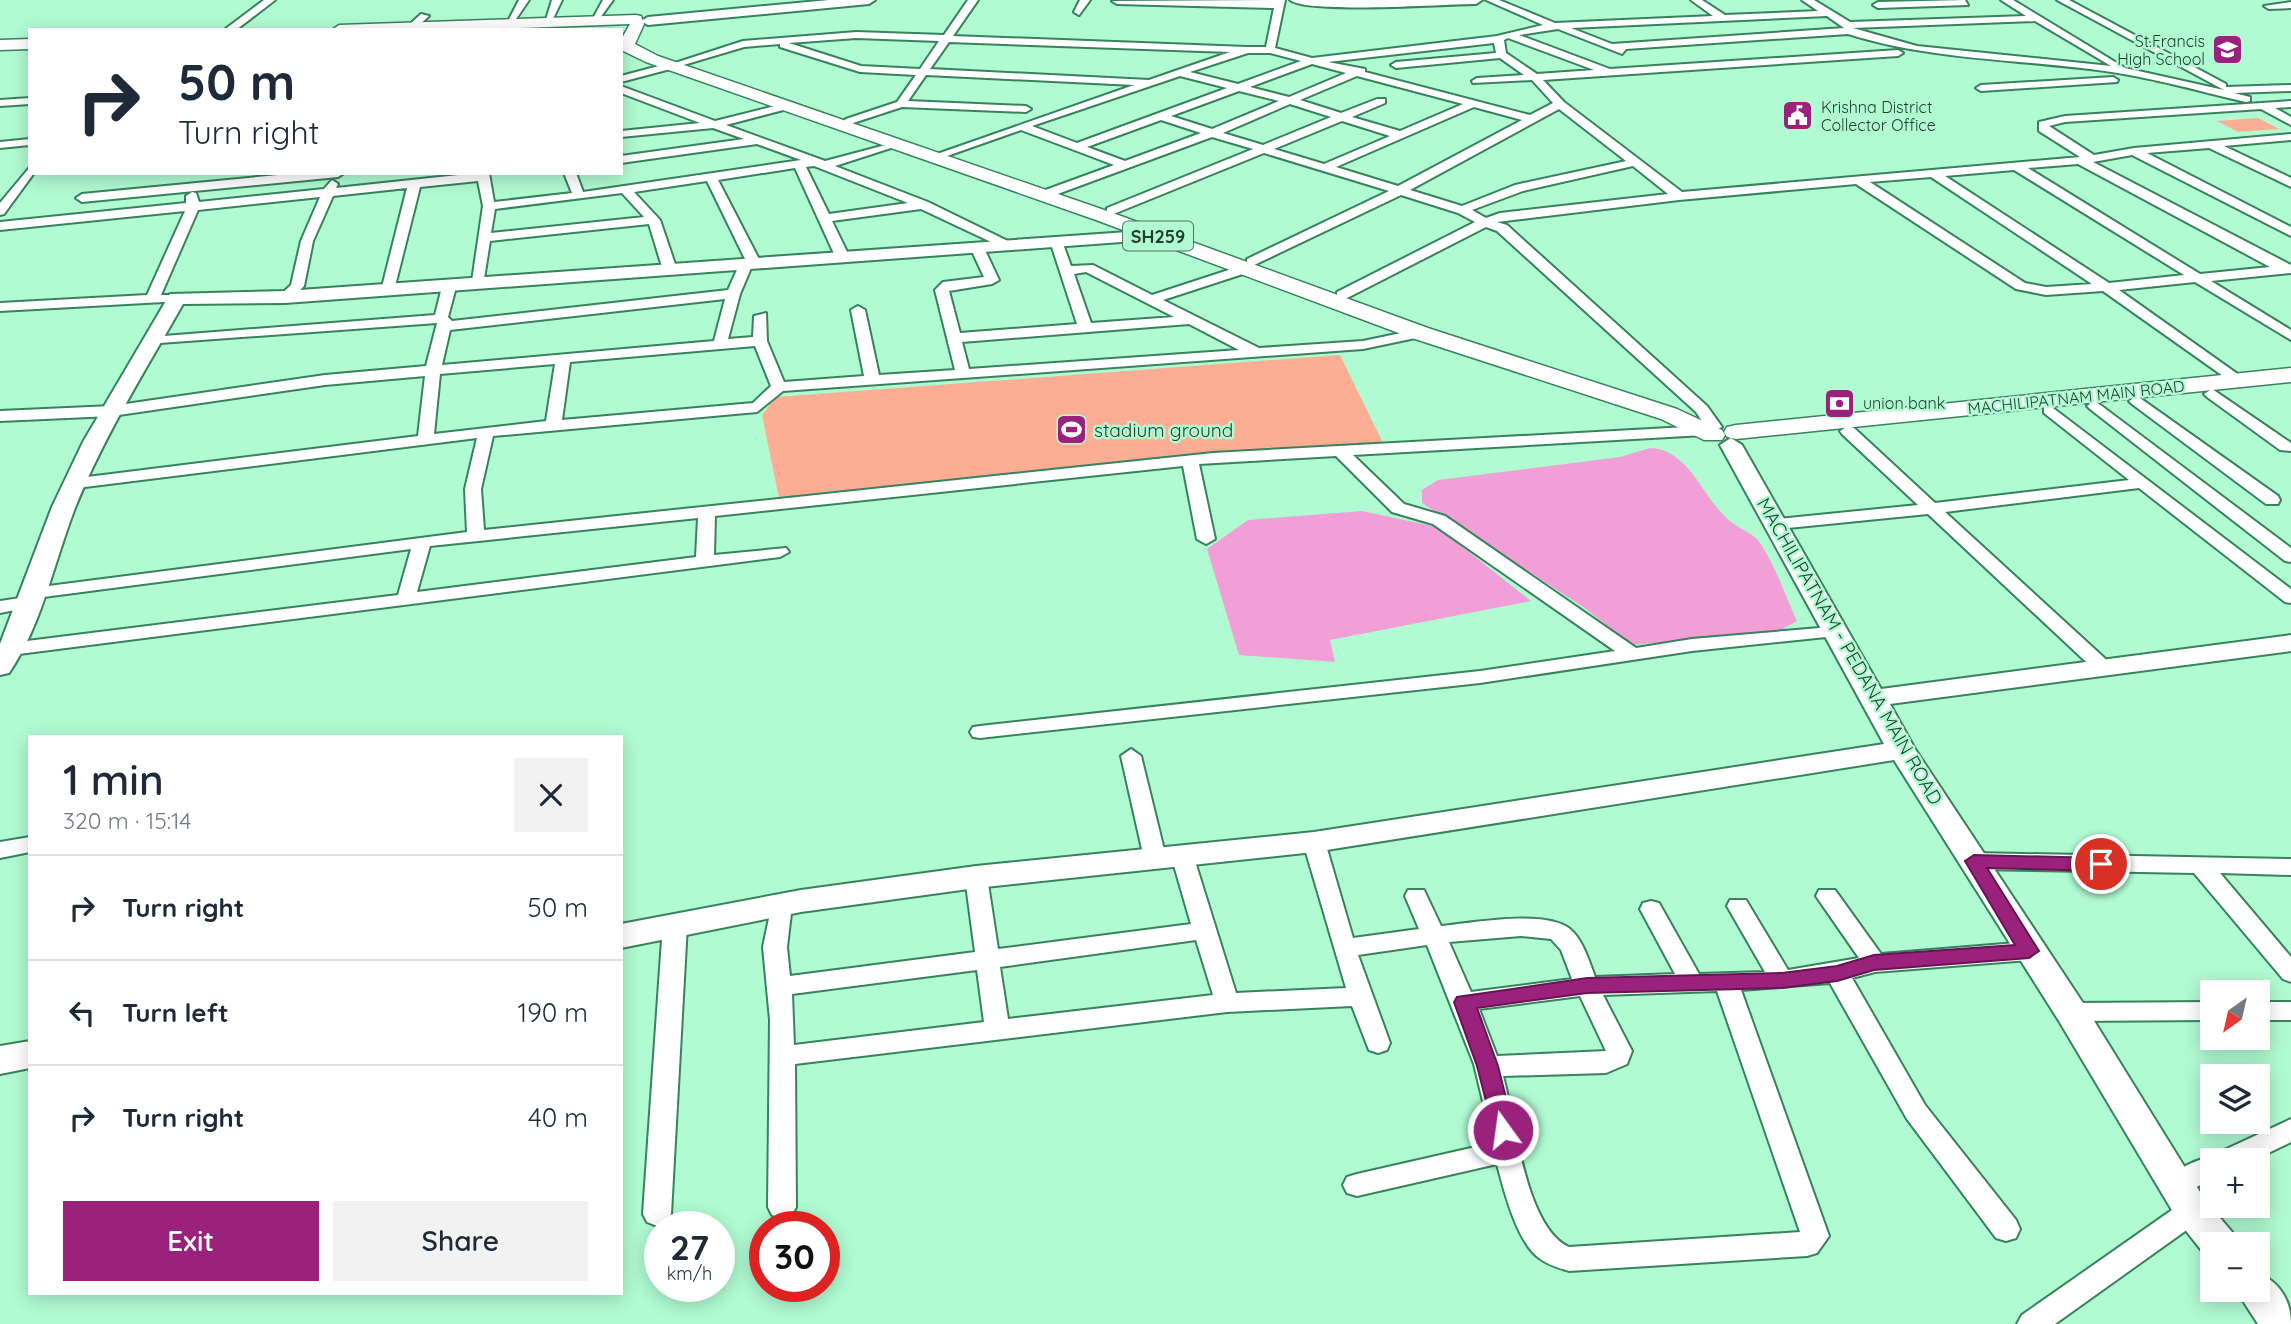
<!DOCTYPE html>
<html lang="en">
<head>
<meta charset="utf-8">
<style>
	:root { --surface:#fff; --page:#f2f2f3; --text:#1f2937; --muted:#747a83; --line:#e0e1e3; --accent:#9a227d }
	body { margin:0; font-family:Quicksand,sans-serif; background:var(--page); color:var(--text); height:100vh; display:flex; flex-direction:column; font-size:26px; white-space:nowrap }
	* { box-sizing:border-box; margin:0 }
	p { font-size:23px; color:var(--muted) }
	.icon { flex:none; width:38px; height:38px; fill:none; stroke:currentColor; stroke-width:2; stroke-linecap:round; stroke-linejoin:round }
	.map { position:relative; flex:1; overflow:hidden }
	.details { position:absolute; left:28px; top:735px; width:595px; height:560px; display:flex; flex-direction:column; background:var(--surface); border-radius:0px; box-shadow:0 4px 18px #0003 }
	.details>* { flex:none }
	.banner { position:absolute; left:28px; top:28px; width:595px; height:147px; border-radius:0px; box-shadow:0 4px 18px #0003; background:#fff; color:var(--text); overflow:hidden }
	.needle { width:46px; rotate:214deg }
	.buttons { position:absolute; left:2200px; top:980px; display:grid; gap:14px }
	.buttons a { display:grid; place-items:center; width:70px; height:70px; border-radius:0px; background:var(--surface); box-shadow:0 4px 18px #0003; font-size:35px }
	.speed { position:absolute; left:644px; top:1211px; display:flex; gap:14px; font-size:35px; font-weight:700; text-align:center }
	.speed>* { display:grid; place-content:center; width:91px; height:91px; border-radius:50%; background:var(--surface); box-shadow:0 4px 18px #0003; line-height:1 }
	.speed small { font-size:18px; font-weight:400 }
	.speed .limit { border:10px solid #d22; background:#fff; color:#111 }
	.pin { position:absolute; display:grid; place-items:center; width:60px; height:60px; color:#fff; margin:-30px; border:4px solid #fff; border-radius:50%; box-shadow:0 2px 7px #0007 }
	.me { position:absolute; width:77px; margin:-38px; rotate:346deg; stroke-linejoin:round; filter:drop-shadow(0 0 5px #0008) }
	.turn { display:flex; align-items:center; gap:24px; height:147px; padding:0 35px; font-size:32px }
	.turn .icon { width:91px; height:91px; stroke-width:2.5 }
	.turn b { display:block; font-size:49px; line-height:60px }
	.round { display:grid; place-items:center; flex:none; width:74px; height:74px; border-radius:0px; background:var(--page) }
	.summary { display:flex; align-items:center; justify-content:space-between; height:119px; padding:0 35px }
	h1 { font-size:42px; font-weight:600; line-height:52px }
	.button { display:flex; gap:14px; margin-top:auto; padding:14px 35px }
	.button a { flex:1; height:80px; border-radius:0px; background:var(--accent); color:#fff; font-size:28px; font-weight:600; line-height:80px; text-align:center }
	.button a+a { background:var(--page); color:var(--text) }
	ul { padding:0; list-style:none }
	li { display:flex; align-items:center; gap:21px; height:105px; padding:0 35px; border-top:2px solid var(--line) }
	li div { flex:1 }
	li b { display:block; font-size:26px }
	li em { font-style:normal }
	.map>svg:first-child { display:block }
	.green { fill:#fbae94 }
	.water { fill:#f39fd7 }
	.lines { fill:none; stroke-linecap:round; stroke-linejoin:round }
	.street-casing { stroke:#38825e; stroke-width:4 }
	.secondary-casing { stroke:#38825e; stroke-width:4 }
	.primary-casing { stroke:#38825e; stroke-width:3 }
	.street { fill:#fff; fill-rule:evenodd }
	.secondary { fill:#fff; fill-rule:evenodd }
	.primary { fill:#fff; fill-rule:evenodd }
	.route { fill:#9a227d; stroke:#641651; stroke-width:2 }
	.labels { text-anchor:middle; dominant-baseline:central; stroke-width:5; stroke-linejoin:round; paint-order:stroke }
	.far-poi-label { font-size:16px; fill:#224030; stroke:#b0fbd2; text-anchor:start }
	.far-street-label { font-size:16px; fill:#224030; stroke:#b0fbd2 }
	.shield { fill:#b0fbd2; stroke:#4d7861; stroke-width:2 }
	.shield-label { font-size:18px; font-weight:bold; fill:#224030 }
	.poi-label { font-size:19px; fill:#224030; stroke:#b0fbd2; text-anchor:start }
	.street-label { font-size:19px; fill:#224030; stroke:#b0fbd2 }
</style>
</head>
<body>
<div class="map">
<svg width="2291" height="1324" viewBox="0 0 2291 1324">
	<rect width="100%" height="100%" fill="#b0fbd2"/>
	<g class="green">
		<polygon points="2258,118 2279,129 2238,132 2217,121"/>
		<polygon points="1340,355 1384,445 780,503 762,415 776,397"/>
	</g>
	<g class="water">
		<path d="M 1650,448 C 1690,449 1703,500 1730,521 C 1739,529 1754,533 1760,543 C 1776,566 1785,596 1797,621 L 1777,632 L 1631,645 L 1585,608 L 1422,503 L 1422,490 L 1438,480 L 1620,457 Z"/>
		<polygon points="1362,511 1437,527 1531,601 1330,640 1335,662 1239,655 1207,549 1248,520"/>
	</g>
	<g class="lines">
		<defs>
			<g id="street">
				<polygon points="264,0 275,0 236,30 224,30"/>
				<polygon points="519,0 529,0 512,25 506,25"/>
				<polygon points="552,0 562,0 551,23 545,23"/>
				<polygon points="603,0 613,0 597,22 591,22"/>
				<path d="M 968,0 L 978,0 L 953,36 L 1247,47 L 1266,47 L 1274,8 L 1117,4 L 1112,1 L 1285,0 L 1275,48 L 1312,58 L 1497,36 L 1543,25 L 1486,0 L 1499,0 L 1555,23 L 1713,16 L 1691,0 L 1702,0 L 1725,15 L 1818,11 L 1802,0 L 1814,0 L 1850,22 L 2026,16 L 2001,0 L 2013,0 L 2125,68 L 2224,90 L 2057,0 L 2069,0 L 2226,84 L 2226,87 L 2291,85 L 2291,91 L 2234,93 L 2250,97 L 2250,101 L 2246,102 C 2194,90 2143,75 2090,69 C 2008,59 1928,59 1848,34 L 1626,49 L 1622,54 L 1558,29 L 1519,35 L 1610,69 L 1898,50 L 1903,53 L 1898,56 L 1543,80 L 1564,102 L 1682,192 L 2080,157 L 2039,131 L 2039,122 L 2065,116 L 2291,101 L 2291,107 L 2275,108 L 2291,117 L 2291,125 L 2261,109 L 2065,122 L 2049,126 L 2094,155 L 2134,148 L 2291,134 L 2291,140 L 2224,146 L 2291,178 L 2291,187 L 2209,148 L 2147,153 L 2291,227 L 2291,236 L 2132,155 L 2093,162 L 2291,265 L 2291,273 L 2211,281 L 2291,330 L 2291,340 L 2195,282 L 2119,290 L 2246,380 L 2243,383 L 2233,383 L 2103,291 L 2046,295 L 2016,289 L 1856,184 L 1679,200 L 1497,222 L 1507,225 L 1707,406 L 1722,427 L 1704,435 L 1353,455 L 1404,504 L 1445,516 L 1636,648 L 1692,639 L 1843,626 L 1845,630 L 1843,634 L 1836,636 L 1692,651 L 1480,683 L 980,738 L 973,737 L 970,732 L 973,727 L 980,726 L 1480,671 L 1615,651 L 1433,524 L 1392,512 L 1336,456 L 1199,464 L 1215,539 L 1206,544 L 1197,539 L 1183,466 L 715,516 L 714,555 L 786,548 L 789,552 L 780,557 L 11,655 L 1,649 L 11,643 L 398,595 L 411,549 L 36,598 L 38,602 L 35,606 L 0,613 L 0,601 L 27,597 L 24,593 L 33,588 L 467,532 L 465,489 L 477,438 L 77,488 L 69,483 L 71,479 L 418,436 L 425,376 L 325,385 L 112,416 L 0,421 L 0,411 L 112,406 L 325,375 L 426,366 L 437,323 L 146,344 L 144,341 L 151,337 L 435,315 L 442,287 L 449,283 L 456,287 L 448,317 L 452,321 L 728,290 L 740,263 L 747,263 L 707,181 L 634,192 L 660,220 L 677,270 L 675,273 L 663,270 L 649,224 L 490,241 L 483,285 L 471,288 L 483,206 L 478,181 L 420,187 L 393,294 L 381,291 L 407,188 L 333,196 L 313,241 L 304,286 L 290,300 L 278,297 L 291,285 L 301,241 L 320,197 L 198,210 L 161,295 L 182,295 L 182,301 L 0,311 L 0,303 L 147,295 L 185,211 L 0,230 L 0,222 L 186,203 L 186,196 L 192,192 L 196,193 L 199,202 L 324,189 L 332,180 L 338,184 L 336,188 L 477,173 L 489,173 L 494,202 L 572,193 L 564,173 L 576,173 L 583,192 L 801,160 L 757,144 L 621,163 L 621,156 L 744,139 L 713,128 L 621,137 L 621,131 L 700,123 L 621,93 L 621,86 L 715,121 L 787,103 L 791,104 L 791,108 L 726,125 L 825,161 L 897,142 L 897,146 L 835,166 L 928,202 L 1018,246 L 1006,249 L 921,209 L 832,221 L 850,258 L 843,262 L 836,258 L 795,168 L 718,180 L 762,265 L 751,268 L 740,294 L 728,339 L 753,337 L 754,316 L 766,313 L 767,341 L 784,382 L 864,376 L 851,310 L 858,306 L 865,310 L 879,375 L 955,370 L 935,290 L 943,282 L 984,277 L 971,249 L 973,246 L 983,246 L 999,280 L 992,284 L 949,291 L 960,333 L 1077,324 L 1051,244 L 1052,241 L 1062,241 L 1071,266 L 1093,265 L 1152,295 L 1247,264 L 1247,259 L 1389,191 L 1264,153 L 1111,215 L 1107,214 L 1107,208 L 1253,149 L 1212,137 L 1044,199 L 1040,198 L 1040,192 L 1114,165 L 1021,130 L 947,156 L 937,154 L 1134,85 L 926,75 L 908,101 L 1026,106 L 1031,109 L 1026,112 L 902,107 L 850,124 L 844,121 L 846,119 L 897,102 L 916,75 L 860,72 L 780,47 L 780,44 L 744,47 L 680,66 L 675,63 L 743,41 L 856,32 L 944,35 ZM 1827,16 L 1844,28 L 1612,44 L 1571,28 ZM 2035,21 L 2111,66 L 1917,46 L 1853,28 ZM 856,38 L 939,41 L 920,69 L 861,66 L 789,43 ZM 1508,38 L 1594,70 L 1537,74 L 1506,53 L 1504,40 ZM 949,42 L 1230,52 L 1149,80 L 930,69 ZM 1494,43 L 1496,53 L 1396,62 L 1391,65 L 1396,68 L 1500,58 L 1524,75 L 1477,78 L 1472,81 L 1473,83 L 1532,80 L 1553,103 L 1530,115 L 1365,72 L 1365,69 L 1328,62 ZM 1248,53 L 1270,53 L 1301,61 L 1238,84 L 1190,72 ZM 1312,64 L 1346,73 L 1289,97 L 1250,87 ZM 1180,76 L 1227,88 L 1077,143 L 1032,126 ZM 1357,76 L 1463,104 L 1400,131 L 1352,117 L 1385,103 L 1385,99 L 1377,99 L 1341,113 L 1300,100 ZM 1239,91 L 1279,101 L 1212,129 L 1171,116 ZM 1290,104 L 1331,117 L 1263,145 L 1223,133 ZM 1474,107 L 1522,120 L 1398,186 L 1336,167 ZM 1559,109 L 1626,161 L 1515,185 L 1462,206 L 1410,190 ZM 1161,120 L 1201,133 L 1125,161 L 1087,147 ZM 1342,121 L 1390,136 L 1324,164 L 1274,149 ZM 2078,164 L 2270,267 L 2200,274 L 2028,168 ZM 814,166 L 908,203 L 829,214 L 806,167 ZM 1633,166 L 1668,194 L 1500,213 L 1486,218 L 1472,210 L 1523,191 ZM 2014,170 L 2184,275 L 2109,283 L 1945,176 ZM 1931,177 L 2092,284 L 2046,287 L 2025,283 L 1870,182 ZM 622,193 L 644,217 L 491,233 L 495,209 ZM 1401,195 L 1458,213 L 1475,222 L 1337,292 L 1337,298 L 1347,298 L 1486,227 L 1497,231 L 1696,412 L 1705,426 L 1213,453 L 484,530 L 481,489 L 493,436 L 757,412 L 783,391 L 1363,349 L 1425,336 L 1425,330 L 1420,329 L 1363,341 L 1259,348 L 1163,300 L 1252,271 L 1252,266 ZM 1086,272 L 1174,317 L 1091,323 L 1074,274 ZM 725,299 L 714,341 L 442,365 L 450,330 ZM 1189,324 L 1239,350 L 969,369 L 962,342 ZM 755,346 L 771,386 L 753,403 L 562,420 L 570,362 ZM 555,364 L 546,421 L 434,434 L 440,374 ZM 698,518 L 696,557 L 417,592 L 430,546 Z"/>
				<polygon points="1080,0 1090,0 1079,15 1074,12"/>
				<polygon points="1965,0 1968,5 1878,8 1873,5 1878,2"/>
				<polygon points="2291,2 2291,8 2269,9 2264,6"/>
				<polygon points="421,14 429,16 415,29 389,30 409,25"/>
				<polygon points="670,63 675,66 674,68 621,82 621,76"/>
				<polygon points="2113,77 2118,80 2117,82 1981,91 1976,88 1981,85"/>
				<polygon points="30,98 30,104 0,106 0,100"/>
				<polygon points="30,139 30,145 0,148 0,142"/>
				<polygon points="30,167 30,173 34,173 4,214 0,215 0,203"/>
				<polygon points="299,173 344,173 338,177 82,202 76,198 82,194"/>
				<polygon points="2212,389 2291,443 2291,451 2280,450 2207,397 2204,394"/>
				<polygon points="2137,396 2278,496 2280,500 2278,504 2266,504 2132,404 2129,401"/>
				<polygon points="2095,401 2291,548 2291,562 2285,561 2090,409 2087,406"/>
				<polygon points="2049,405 2291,589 2291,603 2285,602 2139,488 1945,512 2112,665 2115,669 2105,675 2098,673 1928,514 1778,529 1769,524 1778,519 1918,505 1842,434 1840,431 1848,426 1854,428 1935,503 2129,480 2044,413 2044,407"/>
				<polygon points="1131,749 1141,756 1166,858 1163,863 1147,863 1144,858 1121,756"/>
				<path d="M 1314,834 L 1322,837 L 1325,842 L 1353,938 L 1419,929 L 1405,896 L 1408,890 L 1424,890 L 1441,926 C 1472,923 1545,909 1570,929 C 1583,940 1589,961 1595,977 L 1675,974 L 1640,909 L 1643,903 L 1651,901 L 1659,903 L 1699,974 L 1765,972 L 1727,906 L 1730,900 L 1746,900 L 1788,970 L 1859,958 L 1816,896 L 1819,890 L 1835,890 L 1881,954 L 2029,942 L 2037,945 L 2041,951 L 2037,957 L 2029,960 L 1875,972 L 1852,978 L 1925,1105 L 2016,1220 L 2020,1229 L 2016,1238 L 2006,1241 L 1996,1238 L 1907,1119 L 1830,983 L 1741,990 L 1829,1236 L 1817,1253 L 1807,1256 L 1569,1271 C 1559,1268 1548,1265 1539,1258 C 1517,1242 1504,1191 1497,1164 L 1357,1196 L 1347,1193 L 1343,1185 L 1347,1177 L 1357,1174 L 1493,1143 L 1474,1064 L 1427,945 L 1358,955 L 1390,1043 L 1387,1050 L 1378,1053 L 1369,1050 L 1352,1006 L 1227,1012 L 795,1064 L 796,1207 L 792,1215 L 782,1219 L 772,1215 L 768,1207 L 770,1020 L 763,947 L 773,899 L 789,899 L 792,905 L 787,947 L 790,976 L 975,952 L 965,877 L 968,871 L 984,871 L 987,877 L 998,949 L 1191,924 L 1171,855 L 1174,850 L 1190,850 L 1193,855 L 1236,993 L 1346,988 L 1303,842 L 1306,837 ZM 1521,936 L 1551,939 L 1561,950 L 1572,979 L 1471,992 L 1449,942 ZM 1196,940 L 1213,995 L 1008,1019 L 1000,967 ZM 977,970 L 984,1022 L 794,1045 L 792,994 ZM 1717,991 L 1800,1232 L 1569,1247 C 1525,1227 1515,1119 1503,1076 L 1606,1073 L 1627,1064 L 1632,1051 L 1603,995 ZM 1580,996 L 1606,1051 L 1497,1056 L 1479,1009 Z"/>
				<polygon points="30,837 30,852 0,858 0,842"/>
				<polygon points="1974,853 2291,859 2291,875 2220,873 2291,957 2291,982 2283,979 2194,873 1974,869 1966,866 1963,861 1966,856"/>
				<polygon points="675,917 683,919 687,925 671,1214 667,1222 657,1226 647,1222 643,1214 663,925 667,919"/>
				<polygon points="2212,1002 2212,1020 2071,1021 2062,1019 2059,1012 2062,1005 2071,1003"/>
				<rect x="2258" y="1002" width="33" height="18"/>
				<path d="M 2291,1119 L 2291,1142 L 2254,1160 L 2212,1160 L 2212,1180 L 2176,1196 L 2166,1193 L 2162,1185 C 2169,1172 2202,1155 2216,1158 L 2220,1152 Z"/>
				<polygon points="2192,1199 2202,1203 2206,1211 2202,1219 2055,1324 2017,1324 2022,1315 2182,1203"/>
			</g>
			<g id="secondary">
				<polygon points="829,0 875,0 869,4 648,25 641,21 648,17"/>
				<path d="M 1290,0 L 1482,0 L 1476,4 C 1445,4 1307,14 1290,0 Z"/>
				<path d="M 1156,230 L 1165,235 L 1162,239 L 285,303 L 183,304 C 145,371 104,436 75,508 C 54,562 42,625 9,673 L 0,675 L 0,644 L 52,507 L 83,442 L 170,294 L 285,291 Z"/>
				<polygon points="1731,438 1742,445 1881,689 2291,635 2291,651 1890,704 1915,749 2083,1003 2205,1200 2232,1232 2238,1244 2212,1244 2212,1258 2206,1256 2179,1222 2059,1021 1894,760 1314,852 976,888 801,912 621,948 621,924 801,890 976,866 1314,832 1884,744 1720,445"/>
				<polygon points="30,1041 30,1068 0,1074 0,1046"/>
				<path d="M 2258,1273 C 2280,1282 2291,1301 2291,1324 L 2258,1324 L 2236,1290 L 2258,1290 Z"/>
			</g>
			<g id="primary">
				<polygon points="636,15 641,16 644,24 635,44 658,56 1110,212 1428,328 1677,409 1722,430 1725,435 1722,440 1704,440 1661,419 1412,338 1096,220 646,62 621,50 621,40 630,24 467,30 332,30 339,25"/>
				<polygon points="30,39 30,49 0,50 0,40"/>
				<polygon points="2291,368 2291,382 1736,439 1727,437 1724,432 1727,427 1736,425"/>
			</g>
		</defs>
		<use href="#street" class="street-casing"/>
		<use href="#secondary" class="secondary-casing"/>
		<use href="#primary" class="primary-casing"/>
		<use href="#street" class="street"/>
		<use href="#secondary" class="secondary"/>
		<use href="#primary" class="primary"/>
	</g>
	<polygon class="route" points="1974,855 2101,858 2110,864 2101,871 1987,868 2039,951 2029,958 1874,970 1837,981 1782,988 1587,993 1477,1008 1498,1066 1514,1130 1510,1136 1503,1139 1495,1136 1477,1066 1454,1002 1457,997 1587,978 1782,973 1837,966 1874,955 2015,945 1965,861"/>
	<defs>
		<symbol id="school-square" viewBox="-11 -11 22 22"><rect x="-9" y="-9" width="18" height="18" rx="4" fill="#9a227d" stroke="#b0fbd2"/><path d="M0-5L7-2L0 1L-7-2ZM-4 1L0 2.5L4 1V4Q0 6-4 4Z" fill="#fff"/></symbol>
		<symbol id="civic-square" viewBox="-11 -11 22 22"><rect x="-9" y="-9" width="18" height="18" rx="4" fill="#9a227d" stroke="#b0fbd2"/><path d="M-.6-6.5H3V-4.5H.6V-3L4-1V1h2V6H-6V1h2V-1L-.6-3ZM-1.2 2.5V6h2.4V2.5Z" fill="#fff"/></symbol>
		<symbol id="bank-square" viewBox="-11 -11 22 22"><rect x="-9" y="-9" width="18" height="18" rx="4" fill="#9a227d" stroke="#b0fbd2"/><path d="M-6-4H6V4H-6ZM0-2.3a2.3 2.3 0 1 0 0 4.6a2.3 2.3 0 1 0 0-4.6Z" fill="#fff"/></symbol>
		<symbol id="stadium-square" viewBox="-11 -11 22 22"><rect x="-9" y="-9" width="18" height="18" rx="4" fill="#9a227d" stroke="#b0fbd2"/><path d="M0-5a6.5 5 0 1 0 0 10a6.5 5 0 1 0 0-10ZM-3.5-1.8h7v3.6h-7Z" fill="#fff"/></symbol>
	</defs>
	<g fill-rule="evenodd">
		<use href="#school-square" x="2210" y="32" width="35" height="35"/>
		<use href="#civic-square" x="1780" y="98" width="35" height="35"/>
		<use href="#bank-square" x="1822" y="386" width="35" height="35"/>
		<use href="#stadium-square" x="1054" y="412" width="35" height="35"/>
	</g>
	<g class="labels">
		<g class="far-poi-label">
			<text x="2205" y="41" text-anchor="end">St.Francis<tspan x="2205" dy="18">High School</tspan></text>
			<text x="1821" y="107">Krishna District<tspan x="1821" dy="18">Collector Office</tspan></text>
			<text x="1863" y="403">union bank</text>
		</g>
		<g class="far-street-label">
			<text transform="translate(2076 397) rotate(-6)">MACHILIPATNAM MAIN ROAD</text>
		</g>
		<rect class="shield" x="1123" y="221.5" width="70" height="29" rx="5"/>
		<g class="shield-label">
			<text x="1158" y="236">SH259</text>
		</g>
		<g class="poi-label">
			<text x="1094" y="430">stadium ground</text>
		</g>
		<g class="street-label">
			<text transform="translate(1850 651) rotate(60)">MACHILIPATNAM - PEDANA MAIN ROAD</text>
		</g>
	</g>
</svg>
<div class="buttons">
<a><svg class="needle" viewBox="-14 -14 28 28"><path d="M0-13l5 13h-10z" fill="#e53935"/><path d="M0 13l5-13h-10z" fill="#747a83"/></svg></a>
<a><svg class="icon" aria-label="layers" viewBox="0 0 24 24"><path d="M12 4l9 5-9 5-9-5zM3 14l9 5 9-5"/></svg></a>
<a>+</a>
<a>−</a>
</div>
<div class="speed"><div>27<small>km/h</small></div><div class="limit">30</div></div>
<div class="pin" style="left:2101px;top:864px;background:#d93025"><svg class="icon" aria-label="arrive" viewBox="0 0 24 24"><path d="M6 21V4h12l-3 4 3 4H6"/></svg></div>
<svg class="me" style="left:1503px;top:1130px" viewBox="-20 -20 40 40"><circle r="17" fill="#9a227d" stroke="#fff" stroke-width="3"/><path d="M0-11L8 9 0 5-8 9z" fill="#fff"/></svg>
<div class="banner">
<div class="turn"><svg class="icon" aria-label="right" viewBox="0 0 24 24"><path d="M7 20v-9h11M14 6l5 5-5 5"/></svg><div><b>50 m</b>Turn right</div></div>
</div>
<section class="details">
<div class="summary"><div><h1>1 min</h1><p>320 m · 15:14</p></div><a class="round"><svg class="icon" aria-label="close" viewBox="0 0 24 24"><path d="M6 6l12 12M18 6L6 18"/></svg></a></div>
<ul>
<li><svg class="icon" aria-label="right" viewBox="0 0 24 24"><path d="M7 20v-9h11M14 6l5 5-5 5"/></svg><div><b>Turn right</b></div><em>50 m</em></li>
<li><svg class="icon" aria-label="left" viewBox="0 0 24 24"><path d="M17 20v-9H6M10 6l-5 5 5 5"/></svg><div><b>Turn left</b></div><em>190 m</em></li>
<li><svg class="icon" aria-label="right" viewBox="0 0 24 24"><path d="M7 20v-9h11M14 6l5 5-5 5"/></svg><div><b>Turn right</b></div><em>40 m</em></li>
</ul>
<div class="button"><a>Exit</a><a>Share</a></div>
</section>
</div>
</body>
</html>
